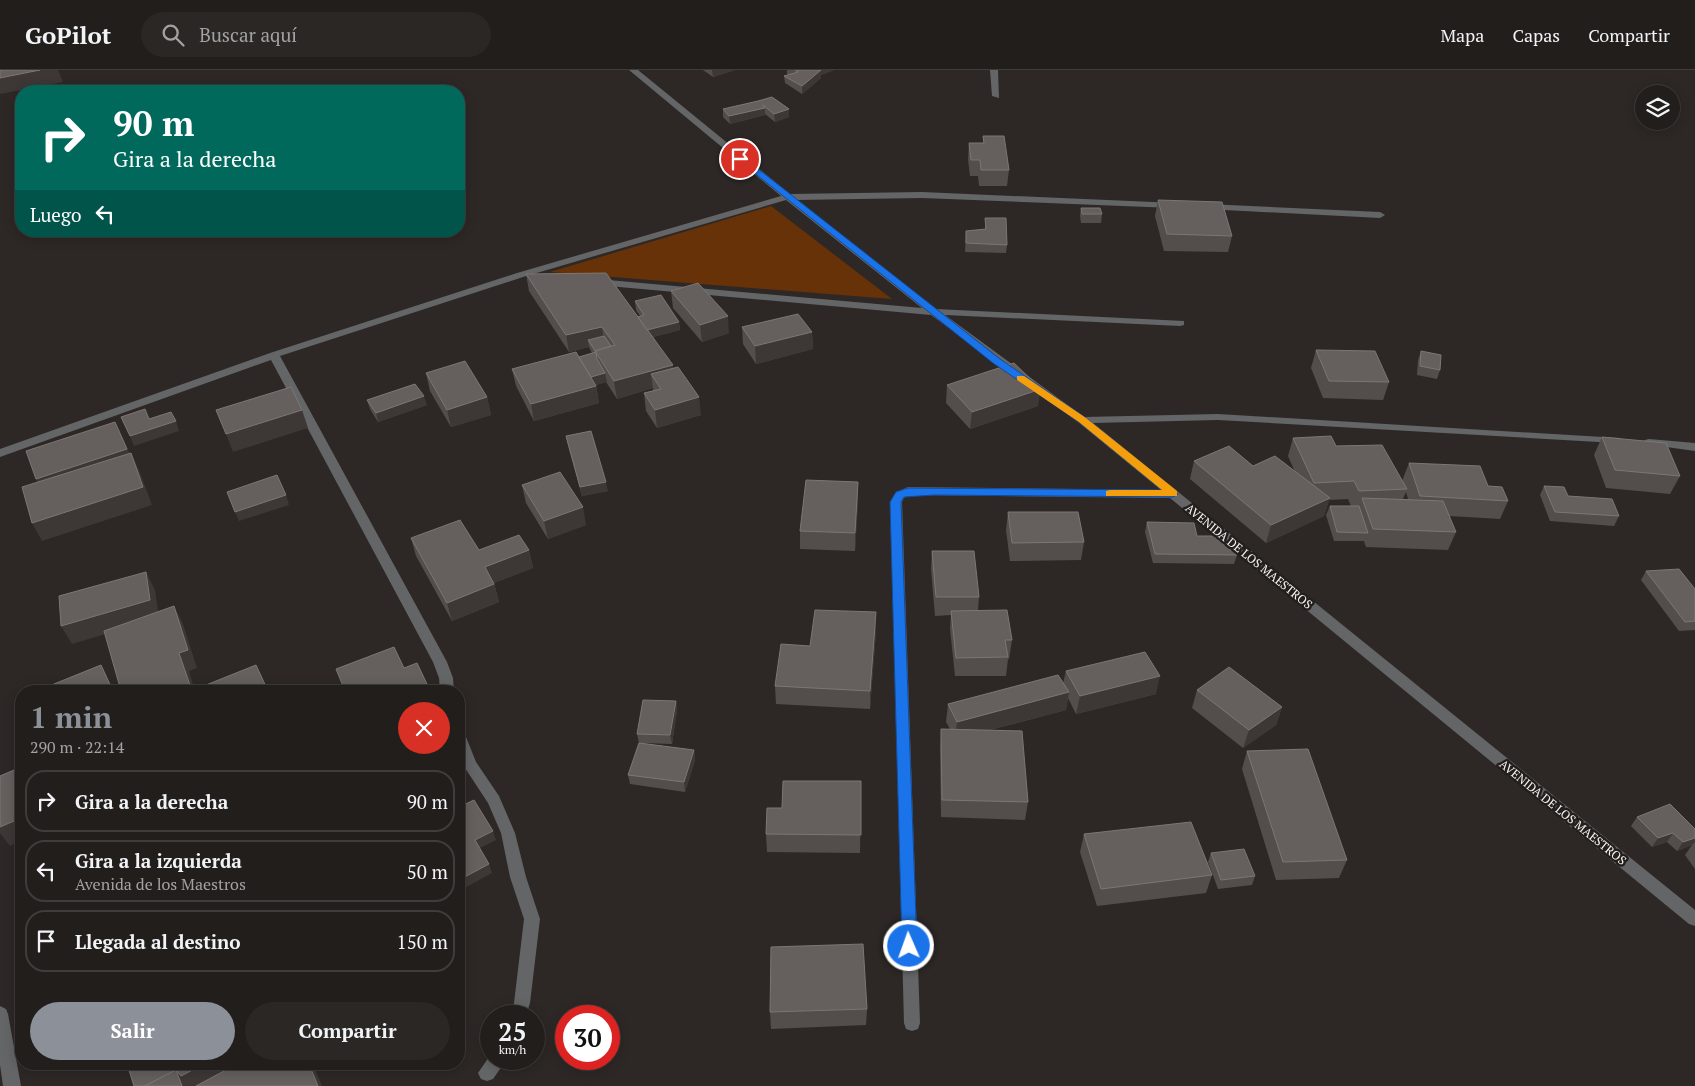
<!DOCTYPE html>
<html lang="es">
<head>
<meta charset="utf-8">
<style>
	:root { --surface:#221e1c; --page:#2a2725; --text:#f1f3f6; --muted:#a2a2a3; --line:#3f3c3b; --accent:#8c9099 }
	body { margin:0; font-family:"PT Serif",serif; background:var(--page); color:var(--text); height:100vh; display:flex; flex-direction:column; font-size:19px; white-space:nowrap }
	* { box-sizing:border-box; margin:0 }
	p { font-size:16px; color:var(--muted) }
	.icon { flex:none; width:28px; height:28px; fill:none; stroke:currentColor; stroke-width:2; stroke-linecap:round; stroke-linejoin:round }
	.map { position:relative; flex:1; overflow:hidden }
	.sheet { position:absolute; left:15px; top:615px; width:450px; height:385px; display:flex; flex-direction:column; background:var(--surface); border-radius:20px; box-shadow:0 2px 12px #0003,0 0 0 1px var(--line) }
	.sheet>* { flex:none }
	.hud { position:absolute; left:15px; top:15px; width:450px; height:152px; border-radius:20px; box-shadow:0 2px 12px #0003,0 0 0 1px var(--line); background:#00695c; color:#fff; overflow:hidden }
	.tools { position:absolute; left:1635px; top:15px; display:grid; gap:10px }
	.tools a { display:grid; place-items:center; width:45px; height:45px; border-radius:50%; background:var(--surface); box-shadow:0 2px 12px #0003,0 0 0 1px var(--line); font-size:25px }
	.speed { position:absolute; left:480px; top:935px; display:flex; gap:10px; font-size:25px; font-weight:700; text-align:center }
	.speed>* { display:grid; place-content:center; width:65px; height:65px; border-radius:50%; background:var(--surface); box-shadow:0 2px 12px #0003,0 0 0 1px var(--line); line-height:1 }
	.speed small { font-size:12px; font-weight:400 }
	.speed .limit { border:8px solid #d22; background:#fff; color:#111 }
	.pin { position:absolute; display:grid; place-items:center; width:42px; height:42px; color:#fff; margin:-21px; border:2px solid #fff; border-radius:50%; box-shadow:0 1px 5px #0007 }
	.me { position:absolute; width:55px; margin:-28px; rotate:358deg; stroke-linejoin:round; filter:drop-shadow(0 0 4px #0008) }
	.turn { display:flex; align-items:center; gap:18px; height:105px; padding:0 15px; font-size:22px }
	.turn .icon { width:65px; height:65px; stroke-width:2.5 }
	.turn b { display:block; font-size:35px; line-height:42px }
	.then { display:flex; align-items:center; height:48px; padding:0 15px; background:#0003; gap:10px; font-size:19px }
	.round { display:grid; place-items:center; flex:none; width:52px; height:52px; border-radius:26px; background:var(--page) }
	.headline { display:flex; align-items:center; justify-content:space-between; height:85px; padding:0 15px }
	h1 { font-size:30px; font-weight:600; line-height:38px; color:var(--accent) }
	.cta { display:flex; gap:10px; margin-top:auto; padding:10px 15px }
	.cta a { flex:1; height:58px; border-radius:30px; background:var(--accent); color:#fff; font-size:20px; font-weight:600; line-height:58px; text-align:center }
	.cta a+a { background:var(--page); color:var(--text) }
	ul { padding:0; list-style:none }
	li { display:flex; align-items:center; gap:15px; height:62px; margin:0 10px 8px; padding:0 5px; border:2px solid var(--line); border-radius:20px }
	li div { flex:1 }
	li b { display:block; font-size:19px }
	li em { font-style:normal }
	header { display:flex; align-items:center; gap:30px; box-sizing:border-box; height:70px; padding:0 25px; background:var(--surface); border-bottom:1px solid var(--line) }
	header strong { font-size:24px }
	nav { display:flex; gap:28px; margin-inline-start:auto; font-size:18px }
	.search { width:350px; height:45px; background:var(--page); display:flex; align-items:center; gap:12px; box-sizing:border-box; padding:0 18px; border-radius:28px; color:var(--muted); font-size:19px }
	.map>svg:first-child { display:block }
	.green { fill:#673207 }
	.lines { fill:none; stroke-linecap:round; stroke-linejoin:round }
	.minor { fill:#646567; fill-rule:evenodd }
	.wall { fill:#534e4c; fill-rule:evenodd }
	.shaded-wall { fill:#3d3835 }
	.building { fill:#65605d; stroke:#7c7775 }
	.route { fill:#1a73e8; stroke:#114b97 }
	.slow { fill:#f59e0b }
	.labels { text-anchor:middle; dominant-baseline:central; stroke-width:5; stroke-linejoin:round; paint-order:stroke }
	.street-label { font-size:12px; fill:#f7f4f2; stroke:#231f1c }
</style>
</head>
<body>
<header>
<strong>GoPilot</strong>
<div class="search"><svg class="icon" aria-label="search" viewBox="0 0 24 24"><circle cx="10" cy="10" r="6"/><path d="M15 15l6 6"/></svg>Buscar aquí</div>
<nav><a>Mapa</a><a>Capas</a><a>Compartir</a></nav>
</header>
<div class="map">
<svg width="1695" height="1016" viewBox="0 0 1695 1016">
	<rect width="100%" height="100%" fill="#2d2826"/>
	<polygon class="green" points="771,136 892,229 550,202"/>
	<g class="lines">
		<g class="minor">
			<polygon points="629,0 638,0 790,124 922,122 1176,133 1177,135 1173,138 922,128 796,130 936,239 1184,251 1184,255 1180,256 945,245 1084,347 1218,344 1620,368 1622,370 1620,372 1616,373 1218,350 1093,353 1695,840 1695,856 1689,854 1170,428 910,425 904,428 902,432 920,953 918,959 912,961 906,959 904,953 890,432 896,422 908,417 1161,420 1078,352 931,245 597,215 592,212 597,209 922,238 786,130 523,207 280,286 447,592 453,608 454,621 440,621 439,608 433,592 271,290 0,387 0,379 270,283 517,203 781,126"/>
			<polygon points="990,0 998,0 999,28 992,26"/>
			<polygon points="1208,134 1380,142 1385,145 1380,148 1205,139 1205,135"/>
			<polygon points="1649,369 1695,373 1695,381 1645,374 1643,372 1645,370"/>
			<polygon points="459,661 464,662 476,692 499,726 515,763 526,807 540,849 530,933 526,946 510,946 514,933 524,849 510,807 501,763 488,733 465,698 459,683"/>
			<polygon points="0,936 6,939 8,944 21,1016 3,1016 0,995"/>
			<polygon points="491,984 491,989 507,989 493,1009 487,1011 481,1009 478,1003"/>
		</g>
	</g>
	<g class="wall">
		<polygon points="703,0 735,0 713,7"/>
		<polygon points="787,0 834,0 821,5 821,8 802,24 785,13 784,6 789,4 787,4"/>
		<polygon points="758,31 789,47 775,52 765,44 765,45 730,54 723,47 723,39"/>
		<polygon points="983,66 1009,100 1007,116 979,116 978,106 970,106 968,89 969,73 983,73"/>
		<polygon points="1158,130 1232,166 1228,182 1164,181 1155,146"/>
		<polygon points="1081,138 1102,144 1101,153 1081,153 1080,146"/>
		<polygon points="985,148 1007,175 1006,183 965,182 966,161 985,159"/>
		<polygon points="526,204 638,247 640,246 636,240 635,231 679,252 680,260 653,267 673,298 701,345 657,358 646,341 644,323 653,321 653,318 617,329 606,312 596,315 599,333 534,351 516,316 512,299 579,287 592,283 589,277 569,282 529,221"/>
		<polygon points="671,221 729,263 702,272 673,238"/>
		<polygon points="742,257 812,262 813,279 756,294 743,274"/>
		<polygon points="1316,280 1389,312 1383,330 1323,328 1311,298"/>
		<polygon points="1421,281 1440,300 1437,309 1417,305 1418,290"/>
		<polygon points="426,303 487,327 491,345 451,357 430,321"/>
		<polygon points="947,315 1038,336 970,359 946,333"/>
		<polygon points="367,330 427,335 378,352 370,339"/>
		<polygon points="566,366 608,421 582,426 568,375"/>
		<polygon points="1602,367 1680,406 1670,424 1606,418 1594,385"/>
		<path d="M 1293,368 L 1336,376 L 1402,411 L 1409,393 L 1488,416 L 1508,431 L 1500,449 L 1449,446 L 1456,462 L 1448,480 L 1366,477 L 1364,471 L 1334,471 L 1326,445 L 1330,436 L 1351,436 L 1348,429 L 1329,430 L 1324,446 L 1266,473 L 1190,409 L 1194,391 L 1253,396 L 1295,402 L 1288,386 ZM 1406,422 L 1408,429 L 1403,429 Z"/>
		<polygon points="858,412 858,430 855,481 800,479 800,461"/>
		<polygon points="522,415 586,455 548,469 526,433"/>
		<polygon points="1544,416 1568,426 1619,446 1614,456 1550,451 1540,425"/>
		<polygon points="1008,442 1084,472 1081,490 1010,491 1006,460"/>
		<polygon points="1147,452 1197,466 1237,485 1234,494 1153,493 1145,462"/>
		<polygon points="411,468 479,480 529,480 533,498 494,513 499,532 452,551 416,486"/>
		<polygon points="932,481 979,527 978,540 1012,570 1009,589 1008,589 1006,606 955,606 950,559 951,545 935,546 931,499"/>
		<polygon points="1646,501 1695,519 1695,560 1679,561 1641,510"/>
		<polygon points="876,560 870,639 776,634 775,616 810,576"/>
		<polygon points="1066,601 1156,624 1076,644 1068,628 1066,640 990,660 1028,732 1025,750 941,747 940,677 941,659 950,659 946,652 948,634 1063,613"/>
		<polygon points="1197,620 1282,637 1276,655 1243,678 1192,638"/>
		<polygon points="676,631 677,640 672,674 641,673 694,680 695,690 685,722 630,714 628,705 639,673 637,664"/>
		<polygon points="1247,681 1347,790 1339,808 1276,810 1242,699"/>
		<polygon points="861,711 860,783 767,782 766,764 782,738"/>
		<polygon points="1637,747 1695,759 1695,799 1685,785 1692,775 1677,781 1667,772 1652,777 1631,756"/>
		<polygon points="1084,764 1212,805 1206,823 1097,836 1080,782"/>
		<polygon points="1211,783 1255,806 1252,815 1218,819 1208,792"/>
		<polygon points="867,939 866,955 771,959 770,942"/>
	</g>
	<g class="shaded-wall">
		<polygon points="40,0 58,0 63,12 0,24 0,8"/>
		<polygon points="712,0 735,0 713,7"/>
		<polygon points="817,0 834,0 821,5 821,8 802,24 802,16"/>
		<polygon points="765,38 765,45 730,54 729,46"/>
		<polygon points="789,39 789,47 775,52 774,44"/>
		<polygon points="728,246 729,263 702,272 700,255"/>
		<polygon points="679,252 680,260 644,269 643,261"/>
		<polygon points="602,257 605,274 588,270 589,277 569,282 566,265"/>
		<polygon points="812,262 813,279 756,294 755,276"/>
		<polygon points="673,295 674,312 651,304 653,318 617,329 614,311"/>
		<polygon points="605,303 607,312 591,316 589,307"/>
		<polygon points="596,316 599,333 534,351 531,334"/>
		<polygon points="1041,319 1038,336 970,359 972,342"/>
		<polygon points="424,326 427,335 378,352 376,343"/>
		<polygon points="487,327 491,345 451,357 447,340"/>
		<polygon points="699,327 701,345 657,358 655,340"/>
		<polygon points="302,340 308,358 233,382 226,364"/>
		<polygon points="176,351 179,361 134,376 130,366"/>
		<polygon points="115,352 136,397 46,427 36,409"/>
		<polygon points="131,383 139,400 152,435 42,471 32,453"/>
		<polygon points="606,412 608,421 582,426 580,417"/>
		<polygon points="858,412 858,430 855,481 855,463"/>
		<polygon points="286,425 289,435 239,451 235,442"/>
		<polygon points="1330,428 1324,446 1266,473 1271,455"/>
		<polygon points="583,437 586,455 548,469 544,451"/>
		<polygon points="529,480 533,498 489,515 485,497"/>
		<polygon points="146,502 155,520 159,548 72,574 61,556"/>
		<polygon points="494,514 499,532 452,551 447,533"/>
		<polygon points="174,536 183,554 197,598 189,601 195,621 192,621 179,583"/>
		<polygon points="876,542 876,560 870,639 870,621"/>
		<polygon points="101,595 106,604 114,621 100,621"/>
		<polygon points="1160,606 1156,624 1076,644 1080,626"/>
		<polygon points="427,614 429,621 408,621"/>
		<polygon points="1069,622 1066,640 955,669 957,652"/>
		<polygon points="676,631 677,640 672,674 670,665"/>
		<polygon points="1282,637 1276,655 1243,678 1249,660"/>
		<polygon points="694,680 695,690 685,722 684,712"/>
		<polygon points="21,748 21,771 10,776 0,763 0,757"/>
		<polygon points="493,761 496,770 478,779 475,770"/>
		<polygon points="1673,763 1667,772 1652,777 1658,768"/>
		<polygon points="1695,768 1695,772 1692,775 1677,781 1683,772"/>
		<polygon points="489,794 492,803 459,821 459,810"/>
		<polygon points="204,994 229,994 231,1002 204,1016 163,1016 176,1000"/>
		<polygon points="309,994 313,994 322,1016 318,1016"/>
	</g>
	<g class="building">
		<polygon points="0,0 40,0 0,8"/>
		<polygon points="795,0 821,0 802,16 784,6 798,2"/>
		<polygon points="772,27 789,39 774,44 763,35 765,38 729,46 723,39 758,31"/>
		<polygon points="983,66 1004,66 1009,100 981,100 980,90 971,90 969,73 984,73"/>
		<polygon points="1158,130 1222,132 1232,166 1167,164"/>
		<polygon points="1081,138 1100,138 1102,144 1082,144"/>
		<polygon points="985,148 1006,148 1007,175 966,173 966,161 986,159"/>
		<polygon points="606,203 673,295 614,311 595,281 615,275 602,257 566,265 526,204"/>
		<polygon points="698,213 728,246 700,255 671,221"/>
		<polygon points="661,225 679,252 647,260 638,247 644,245 635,231"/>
		<polygon points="798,244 812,262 755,276 742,257"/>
		<polygon points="604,266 611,276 595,281 596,282 588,270"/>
		<polygon points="1316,280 1375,281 1389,312 1329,311"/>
		<polygon points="1421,281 1441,285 1440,300 1420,296"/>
		<polygon points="576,282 596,316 531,334 512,299"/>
		<polygon points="596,282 597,289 605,303 591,307 579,287"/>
		<polygon points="465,291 487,327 447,340 426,303"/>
		<polygon points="1014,293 1041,319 972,342 947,315"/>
		<polygon points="678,297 699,327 655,340 644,323 661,319 651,304"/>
		<polygon points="415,314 424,326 376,343 367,330"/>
		<polygon points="291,317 302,340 226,364 216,340"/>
		<polygon points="145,339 149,349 171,342 176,351 130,366 121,347"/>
		<polygon points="115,352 127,379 36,409 26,381"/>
		<polygon points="591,361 606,412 580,417 566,366"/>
		<polygon points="1331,366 1336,376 1382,375 1407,419 1359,421 1354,411 1314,413 1293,368"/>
		<polygon points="1602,367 1666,373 1680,406 1615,400"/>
		<polygon points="1229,376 1253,396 1275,386 1330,428 1271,455 1194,391"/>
		<polygon points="131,383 143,417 32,453 22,417"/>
		<polygon points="1409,393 1480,396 1488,416 1502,417 1508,431 1420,426"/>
		<polygon points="560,402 583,437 544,451 522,415"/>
		<polygon points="277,405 286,425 235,442 227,422"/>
		<polygon points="806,410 858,412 855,463 800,461"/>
		<polygon points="1544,416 1564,417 1568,426 1612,429 1619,446 1555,442"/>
		<polygon points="1362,428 1443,431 1456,462 1373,459"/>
		<polygon points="1330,436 1359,436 1368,463 1337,462"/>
		<polygon points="1008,442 1078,442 1084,472 1012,473"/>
		<polygon points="460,450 479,480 519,465 529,480 485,497 494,514 447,533 411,468"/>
		<polygon points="1147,452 1194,453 1197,466 1215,466 1235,479 1237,485 1155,484"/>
		<polygon points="932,481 974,481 979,527 936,527"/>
		<polygon points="1679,499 1695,519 1695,551 1685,552 1646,501"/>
		<polygon points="146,502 150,530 61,556 59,526"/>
		<polygon points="174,536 188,580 179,583 192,621 121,621 104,561"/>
		<polygon points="815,540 876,542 870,621 775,616 781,574 810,576"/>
		<polygon points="1007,540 1012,570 1005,570 1008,587 956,588 951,541"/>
		<polygon points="394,577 404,598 417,593 427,614 408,621 345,621 336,599"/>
		<polygon points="1145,582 1160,606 1080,626 1066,601"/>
		<polygon points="101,595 111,617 100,621 52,621 49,616"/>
		<polygon points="256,595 268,621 202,621 201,617"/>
		<polygon points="1229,597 1282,637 1249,660 1197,620"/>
		<polygon points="1058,605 1069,622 957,652 948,634"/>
		<polygon points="643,630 676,631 670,665 637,664"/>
		<polygon points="941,659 1022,661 1028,732 942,730"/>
		<polygon points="639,673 694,680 684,712 628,705"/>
		<polygon points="1308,679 1347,790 1283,792 1247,681"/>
		<polygon points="21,697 21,748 0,757 0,706"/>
		<polygon points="783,711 861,711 861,765 766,764 767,738 782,738"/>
		<polygon points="474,730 493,761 475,770 489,794 459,810 459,737"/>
		<polygon points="1670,734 1695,759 1695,768 1683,772 1673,763 1658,768 1637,747"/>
		<polygon points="1191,752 1212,805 1101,819 1084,764"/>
		<polygon points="1244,779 1255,806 1221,810 1211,783"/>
		<polygon points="863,874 867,939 770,942 771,877"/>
		<polygon points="127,994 204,994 181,1006 176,1000 145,1016 134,1016"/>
		<polygon points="237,994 309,994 318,1016 196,1016"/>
		<polygon points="176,1000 182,1016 145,1016"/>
	</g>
	<polygon class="route" points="738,87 743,87 1000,289 1086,348 1178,424 1173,427 934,425 904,427 901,432 917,876 915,880 909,882 904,880 902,876 890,432 896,422 908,418 1162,420 1079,352 993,293 738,90"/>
	<polygon class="slow" points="1017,306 1024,306 1086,348 1177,421 1177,426 1106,426 1106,421 1110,420 1162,420 1079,352 1017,310"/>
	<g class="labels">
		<g class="street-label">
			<text transform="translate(1249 486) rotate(39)">AVENIDA DE LOS MAESTROS</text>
			<text transform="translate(1563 742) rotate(39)">AVENIDA DE LOS MAESTROS</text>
		</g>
	</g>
</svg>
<div class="tools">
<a><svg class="icon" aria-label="layers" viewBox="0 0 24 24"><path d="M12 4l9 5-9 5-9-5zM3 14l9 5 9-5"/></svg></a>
</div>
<div class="speed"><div>25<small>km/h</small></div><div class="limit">30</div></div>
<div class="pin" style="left:740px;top:89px;background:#d93025"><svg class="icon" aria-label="arrive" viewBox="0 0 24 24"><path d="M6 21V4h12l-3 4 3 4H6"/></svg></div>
<svg class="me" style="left:909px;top:876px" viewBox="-20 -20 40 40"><circle r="17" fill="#1a73e8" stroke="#fff" stroke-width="3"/><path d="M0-11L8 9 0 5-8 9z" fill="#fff"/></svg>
<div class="hud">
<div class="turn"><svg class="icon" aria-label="right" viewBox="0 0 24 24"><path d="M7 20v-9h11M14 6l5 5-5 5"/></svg><div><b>90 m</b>Gira a la derecha</div></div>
<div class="then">Luego<svg class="icon" aria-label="left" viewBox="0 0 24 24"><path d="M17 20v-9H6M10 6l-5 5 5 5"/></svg></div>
</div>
<section class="sheet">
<div class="headline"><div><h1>1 min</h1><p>290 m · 22:14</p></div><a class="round" style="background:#d93025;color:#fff"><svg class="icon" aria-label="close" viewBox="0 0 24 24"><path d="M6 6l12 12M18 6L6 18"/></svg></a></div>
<ul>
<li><svg class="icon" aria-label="right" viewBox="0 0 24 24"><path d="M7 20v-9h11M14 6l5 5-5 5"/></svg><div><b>Gira a la derecha</b></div><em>90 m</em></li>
<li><svg class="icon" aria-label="left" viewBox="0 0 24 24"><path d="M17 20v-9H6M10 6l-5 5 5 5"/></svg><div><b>Gira a la izquierda</b><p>Avenida de los Maestros</p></div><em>50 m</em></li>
<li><svg class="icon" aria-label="arrive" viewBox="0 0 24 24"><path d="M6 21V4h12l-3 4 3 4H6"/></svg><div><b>Llegada al destino</b></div><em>150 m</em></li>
</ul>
<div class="cta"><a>Salir</a><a>Compartir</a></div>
</section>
</div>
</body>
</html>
